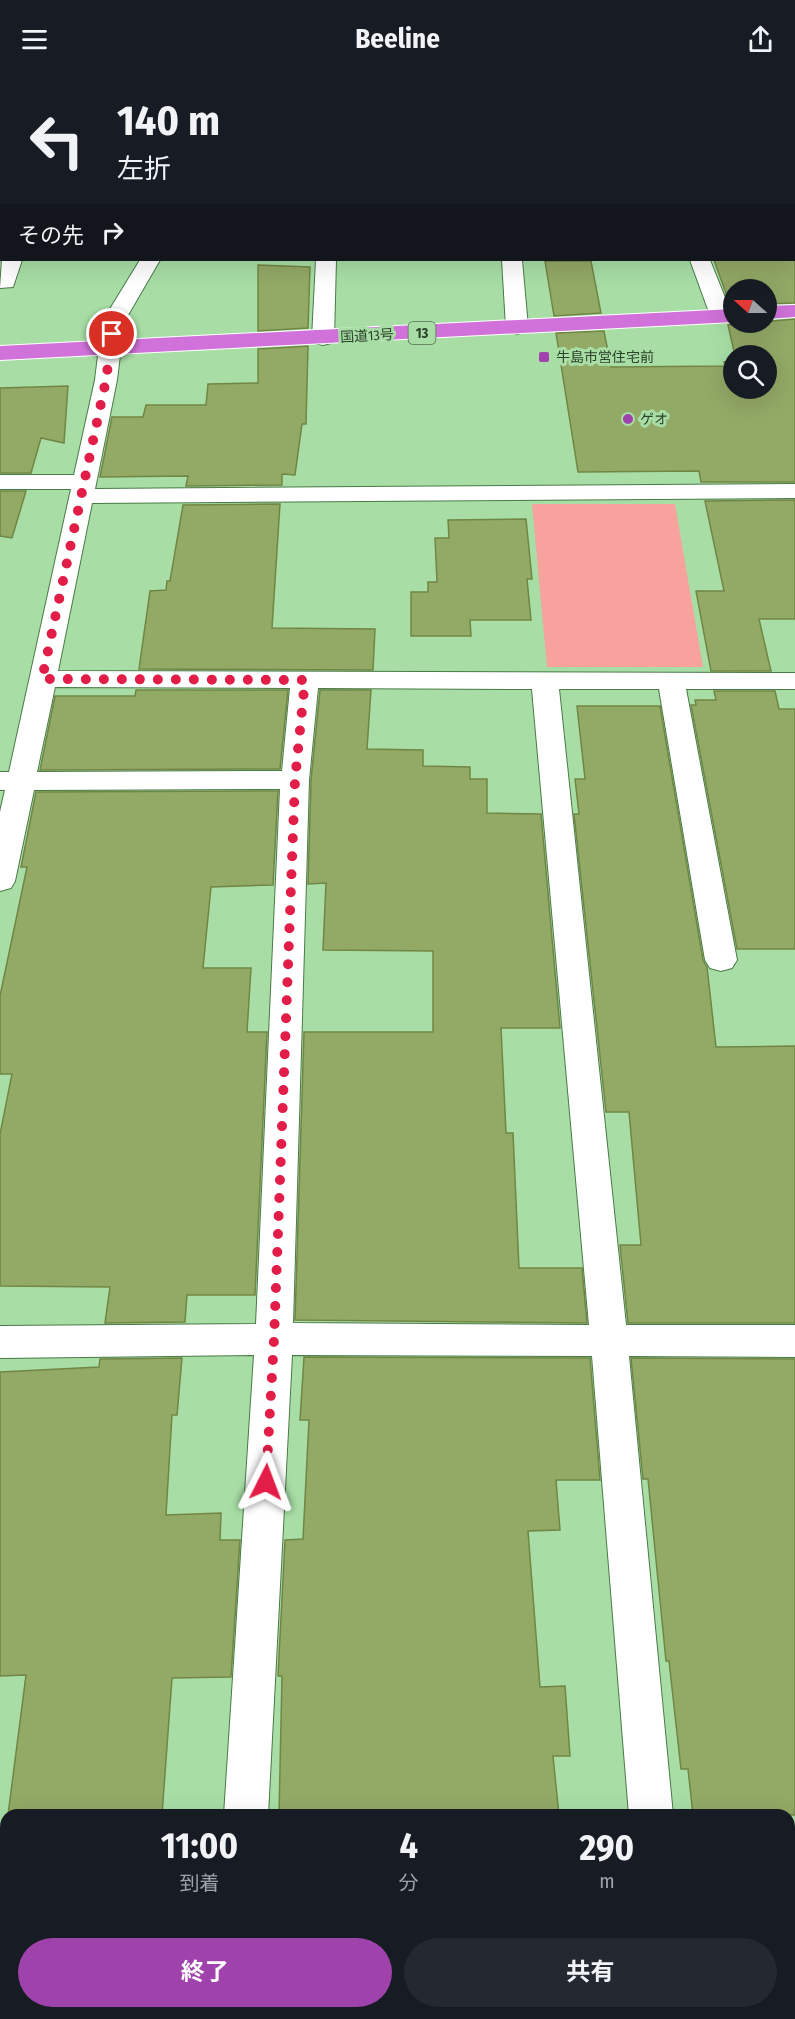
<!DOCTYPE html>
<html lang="ja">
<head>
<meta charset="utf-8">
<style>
	:root { --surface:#171b24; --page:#242831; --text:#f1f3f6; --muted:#9ea1a6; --accent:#a042ab }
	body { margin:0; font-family:"Fira Sans Condensed","Noto Sans JP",sans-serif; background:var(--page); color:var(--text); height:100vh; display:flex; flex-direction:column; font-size:22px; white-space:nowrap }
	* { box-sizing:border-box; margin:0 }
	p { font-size:20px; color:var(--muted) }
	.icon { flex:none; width:33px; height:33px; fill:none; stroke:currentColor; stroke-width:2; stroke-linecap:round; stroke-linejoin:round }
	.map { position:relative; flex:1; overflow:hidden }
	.sheet { position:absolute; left:0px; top:1731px; width:795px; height:210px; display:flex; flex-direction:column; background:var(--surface); border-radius:18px 18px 0 0; box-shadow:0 6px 24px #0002 }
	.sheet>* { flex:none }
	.top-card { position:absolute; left:0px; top:0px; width:795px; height:183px; box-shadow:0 6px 24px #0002; background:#171b24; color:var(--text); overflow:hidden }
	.needle { width:39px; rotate:291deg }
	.buttons { position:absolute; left:723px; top:201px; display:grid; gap:12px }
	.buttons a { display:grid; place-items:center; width:54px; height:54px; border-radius:50%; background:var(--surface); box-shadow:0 6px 24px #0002; font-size:30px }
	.pin { position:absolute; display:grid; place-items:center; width:51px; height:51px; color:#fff; margin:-26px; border:3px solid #fff; border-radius:50%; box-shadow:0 2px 6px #0007 }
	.me { position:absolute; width:66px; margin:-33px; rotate:3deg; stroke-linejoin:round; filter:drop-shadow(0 0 4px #0008) }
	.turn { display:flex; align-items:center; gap:21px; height:126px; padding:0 18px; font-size:27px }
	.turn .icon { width:78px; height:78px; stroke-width:2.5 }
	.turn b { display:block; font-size:42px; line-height:51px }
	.then { display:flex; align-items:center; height:57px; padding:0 18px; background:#0003; gap:12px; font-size:22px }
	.eta { display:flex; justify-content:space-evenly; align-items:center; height:102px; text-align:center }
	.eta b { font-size:36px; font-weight:700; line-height:42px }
	.action { display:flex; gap:12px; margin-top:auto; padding:12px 18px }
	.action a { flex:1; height:69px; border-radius:36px; background:var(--accent); color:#fff; font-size:24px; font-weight:700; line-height:69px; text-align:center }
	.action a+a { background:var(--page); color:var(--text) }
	header { display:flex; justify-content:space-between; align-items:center; height:78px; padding:0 18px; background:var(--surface); font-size:27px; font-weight:700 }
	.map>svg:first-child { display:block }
	.green { fill:#f7a29d }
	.building { fill:#93a966; stroke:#718644; stroke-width:1.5 }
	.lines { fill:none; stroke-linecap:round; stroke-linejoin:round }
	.street-casing { stroke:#497a47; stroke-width:2 }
	.secondary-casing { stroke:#497a47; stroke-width:2 }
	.highway-casing { stroke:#fff; stroke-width:2 }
	.street { fill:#fff; fill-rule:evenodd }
	.secondary { fill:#f1d5f4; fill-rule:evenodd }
	.highway { fill:#d072da; fill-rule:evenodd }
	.route { stroke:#e11d48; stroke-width:10; stroke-dasharray:0 18 }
	.poi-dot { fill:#a042ab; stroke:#a8dea6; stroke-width:2 }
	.labels { text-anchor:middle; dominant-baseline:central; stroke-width:6; stroke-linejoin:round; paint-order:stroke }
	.shield { fill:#a8dea6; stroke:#517150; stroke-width:1.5 }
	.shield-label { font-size:14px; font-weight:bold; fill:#2c422b }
	.far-street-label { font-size:14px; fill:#2c422b; stroke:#a8dea6 }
	.far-poi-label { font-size:14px; fill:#2c422b; stroke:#a8dea6; text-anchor:start }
</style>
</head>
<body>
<header><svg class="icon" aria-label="menu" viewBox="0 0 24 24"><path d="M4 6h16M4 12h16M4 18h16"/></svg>Beeline<svg class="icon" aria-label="share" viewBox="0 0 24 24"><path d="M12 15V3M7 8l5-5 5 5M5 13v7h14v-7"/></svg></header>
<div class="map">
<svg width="795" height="1941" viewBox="0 0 795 1941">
	<rect width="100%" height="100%" fill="#a8dea6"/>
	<polygon class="green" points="532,426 675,426 703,589 547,589"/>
	<g class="building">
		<polygon points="714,182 795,182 795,225 766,226 766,212 734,212 734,229 731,229"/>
		<polygon points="545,183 591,183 601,235 554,238"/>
		<polygon points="258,187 310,189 308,250 258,253"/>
		<polygon points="795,241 795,404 701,404 699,393 578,394 556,255 604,253 611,289 725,288 724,284 734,283 734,310 766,310 766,278 735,278 728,247"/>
		<polygon points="308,268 306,346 302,346 295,397 282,396 282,407 186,408 188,398 100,399 112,339 143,339 146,327 206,327 208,306 258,305 258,271"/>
		<polygon points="68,308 64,365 41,360 31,395 0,395 0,310"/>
		<polygon points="0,413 26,413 12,460 0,458"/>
		<polygon points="795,422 795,541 759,541 771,593 711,593 696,513 724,513 705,423"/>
		<polygon points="280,426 272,550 375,551 373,592 139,591 150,513 166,512 167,503 170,503 183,427"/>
		<polygon points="526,441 532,501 527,501 531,542 470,542 471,558 411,558 411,514 428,514 428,504 437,504 435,460 449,460 448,442"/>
		<polygon points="136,612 288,612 280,691 40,692 55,618 135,618"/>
		<polygon points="320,612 371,612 367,671 423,672 423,688 470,689 470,701 487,701 487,735 541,736 560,950 501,950 506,1055 513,1055 519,1190 582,1190 587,1245 295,1242 304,954 433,954 433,873 323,872 326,805 308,806 311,702"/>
		<polygon points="714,613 775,613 779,631 795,631 795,871 737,871 691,627 696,627 695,622 716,622"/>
		<polygon points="577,628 660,628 703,882 707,889 716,969 795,968 795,1245 628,1245 620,1167 641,1167 629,1034 606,1034 574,736 579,736 575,701 585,701"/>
		<polygon points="278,713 273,807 211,809 203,890 251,890 247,954 267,954 255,1217 187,1217 185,1244 105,1245 110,1209 0,1208 0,1056 12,996 0,996 0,918 27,789 21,789 36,714"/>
		<polygon points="304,1279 590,1280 600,1402 556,1402 560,1452 528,1453 540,1609 565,1608 570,1678 553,1678 559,1737 279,1737 282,1598 278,1598 285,1462 303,1461 309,1342 300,1342"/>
		<polygon points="182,1280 177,1337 172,1337 166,1437 221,1435 220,1462 240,1462 231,1599 172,1600 162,1737 8,1737 26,1597 0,1598 0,1294 99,1289 100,1281"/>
		<polygon points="631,1280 795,1281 795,1737 693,1737 688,1691 681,1691 669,1583 666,1583 648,1401 643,1401"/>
	</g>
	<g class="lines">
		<defs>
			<g id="street">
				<polygon points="518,0 536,0 517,2"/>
				<polygon points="2,182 22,182 13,209 0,210"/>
				<path d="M 140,182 L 160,182 L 124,244 L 117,302 L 95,411 L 795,406 L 795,420 L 92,425 L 58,593 L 795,595 L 795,611 L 686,611 L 737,882 L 732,890 L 721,893 L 710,890 L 705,882 L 659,611 L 559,611 L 626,1247 L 795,1247 L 795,1279 L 629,1278 L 673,1737 L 629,1737 L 592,1278 L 292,1277 L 268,1737 L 224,1737 L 254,1277 L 0,1280 L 0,1248 L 256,1246 L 280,711 L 34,712 L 15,803 L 11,810 L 0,813 L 0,734 L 5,712 L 0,712 L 0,694 L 9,694 L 71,411 L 0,411 L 0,397 L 74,397 L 95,302 L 102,244 ZM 55,609 L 290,610 L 282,693 L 37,694 ZM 318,610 L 532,611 L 589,1247 L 293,1245 L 309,702 Z"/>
				<polygon points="316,182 336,182 334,260 331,265 323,267 315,265 312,260"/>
				<polygon points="502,182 522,182 528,249 525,254 517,256 509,254 506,249"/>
				<polygon points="690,182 710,182 732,237 729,242 721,243 713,242 710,237"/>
				<polygon points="211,1935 259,1935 258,1941 210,1941"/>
				<polygon points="645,1935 693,1935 694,1941 646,1941"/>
			</g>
			<g id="secondary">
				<polygon points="248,0 266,0 247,2"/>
				<polygon points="795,18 795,30 794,31 794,19"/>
				<rect x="0" y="77" width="2" height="12"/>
			</g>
			<g id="highway">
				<polygon points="795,227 795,239 766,241 766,228"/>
				<polygon points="734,231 734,244 0,282 0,268"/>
			</g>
		</defs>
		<use href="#street" class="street-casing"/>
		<use href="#secondary" class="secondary-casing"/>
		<use href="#highway" class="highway-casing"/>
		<use href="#street" class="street"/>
		<use href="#secondary" class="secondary"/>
		<use href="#highway" class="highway"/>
	</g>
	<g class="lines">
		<polyline class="route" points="112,256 106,302 42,601 305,602 295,702 274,1261 266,1404"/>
	</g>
	<g class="poi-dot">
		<rect x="538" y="273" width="12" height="12" rx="3"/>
		<circle cx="628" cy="341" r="6"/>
	</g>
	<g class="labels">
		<rect class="shield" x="408.5" y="244" width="27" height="22" rx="4.5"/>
		<g class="shield-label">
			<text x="422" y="255">13</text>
		</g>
		<g class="far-street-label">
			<text transform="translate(367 258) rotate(-3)">国道13号</text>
		</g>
		<g class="far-poi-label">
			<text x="556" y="279">牛島市営住宅前</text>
			<text x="640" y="341">ゲオ</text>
		</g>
	</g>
</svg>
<div class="buttons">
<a><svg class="needle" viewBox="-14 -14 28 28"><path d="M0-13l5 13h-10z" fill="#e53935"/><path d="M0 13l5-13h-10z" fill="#9ea1a6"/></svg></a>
<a><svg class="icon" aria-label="search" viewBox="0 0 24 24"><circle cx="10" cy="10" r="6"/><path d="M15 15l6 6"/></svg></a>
</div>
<div class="pin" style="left:112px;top:256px;background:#d93025"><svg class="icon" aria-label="arrive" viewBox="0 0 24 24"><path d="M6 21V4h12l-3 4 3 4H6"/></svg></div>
<svg class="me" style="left:266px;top:1404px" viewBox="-20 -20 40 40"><path d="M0-17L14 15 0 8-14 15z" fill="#e11d48" stroke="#fff" stroke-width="4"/></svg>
<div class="top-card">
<div class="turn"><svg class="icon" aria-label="left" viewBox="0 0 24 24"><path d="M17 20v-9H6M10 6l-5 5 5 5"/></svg><div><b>140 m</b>左折</div></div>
<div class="then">その先<svg class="icon" aria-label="right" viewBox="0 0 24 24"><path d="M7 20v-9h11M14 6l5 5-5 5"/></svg></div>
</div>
<section class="sheet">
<div class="eta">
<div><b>11:00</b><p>到着</p></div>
<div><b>4</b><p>分</p></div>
<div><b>290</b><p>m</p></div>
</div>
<div class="action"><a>終了</a><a>共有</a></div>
</section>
</div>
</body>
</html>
